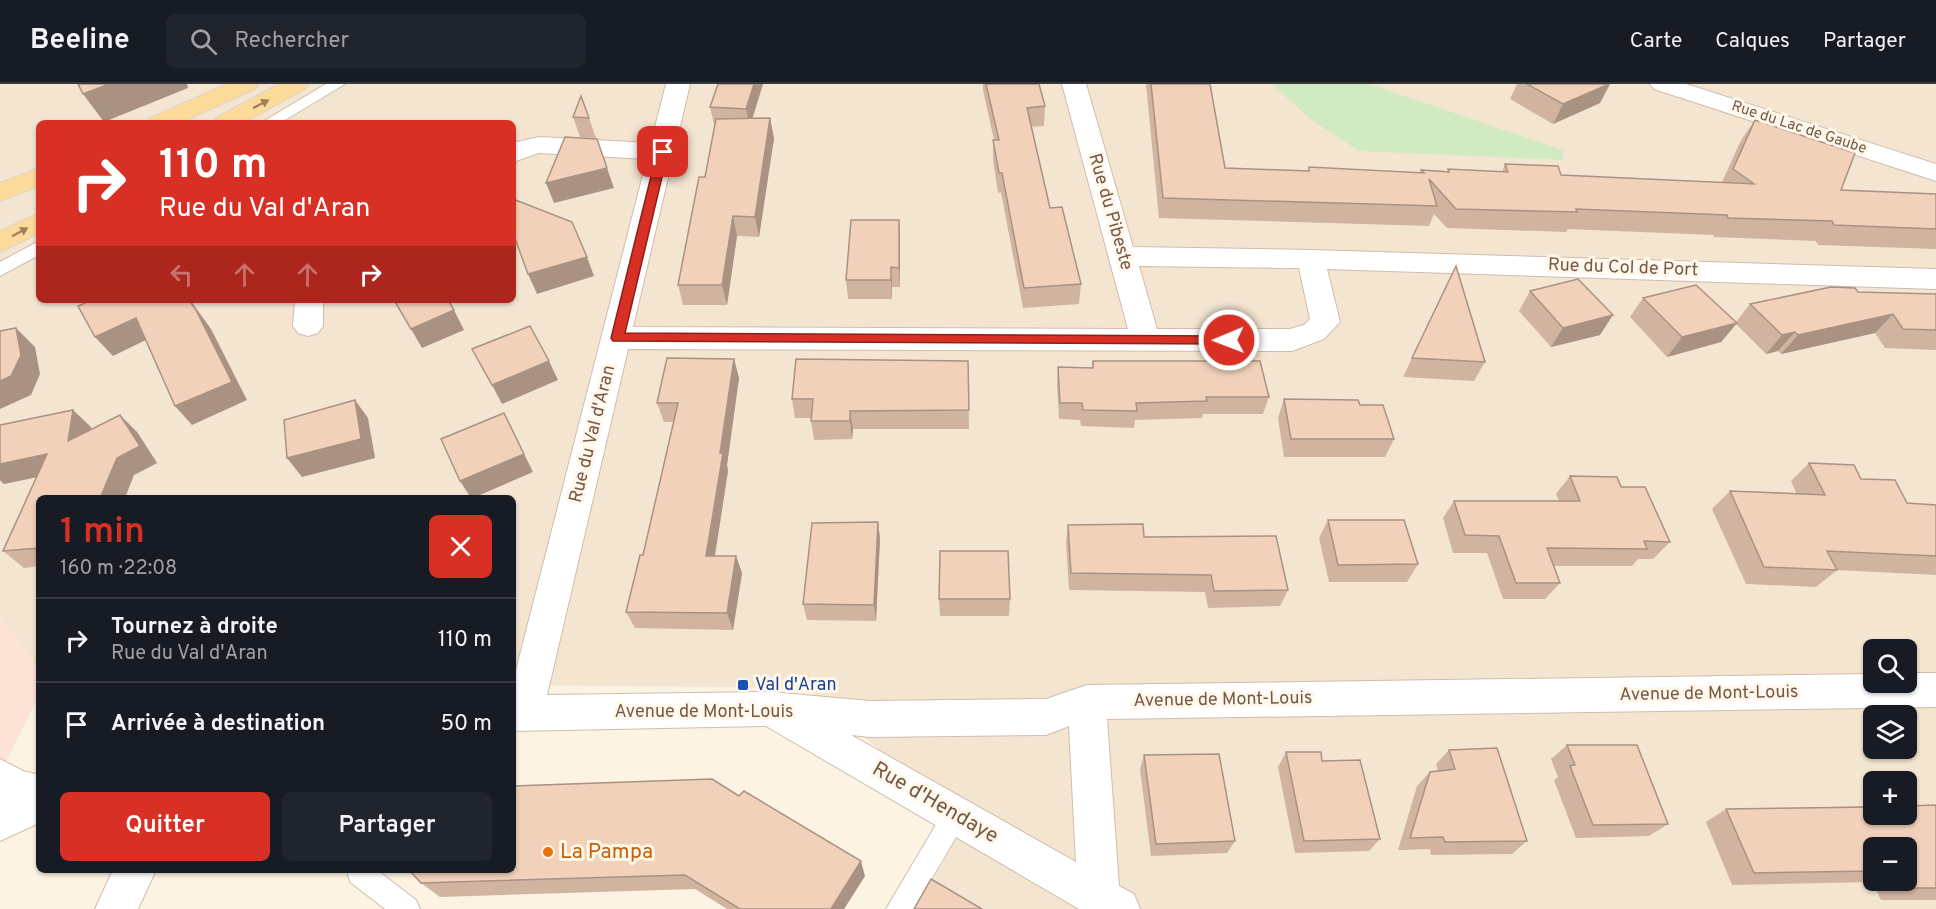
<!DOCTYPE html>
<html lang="fr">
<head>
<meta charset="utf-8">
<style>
	:root { --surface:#171b24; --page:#20242c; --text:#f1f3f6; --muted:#9ea1a6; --line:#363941; --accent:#d93025 }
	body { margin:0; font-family:Overpass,sans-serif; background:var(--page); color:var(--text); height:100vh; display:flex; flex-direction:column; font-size:22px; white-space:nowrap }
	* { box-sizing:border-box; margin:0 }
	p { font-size:20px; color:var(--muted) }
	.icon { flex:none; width:33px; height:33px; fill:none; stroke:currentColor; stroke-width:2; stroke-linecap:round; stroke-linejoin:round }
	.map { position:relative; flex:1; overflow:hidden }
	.drawer { position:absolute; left:36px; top:411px; width:480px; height:378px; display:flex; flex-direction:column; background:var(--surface); border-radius:9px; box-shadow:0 2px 4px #0004 }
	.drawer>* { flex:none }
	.guide { position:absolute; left:36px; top:36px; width:480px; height:183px; border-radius:9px; box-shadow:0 2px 4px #0004; background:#d93025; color:#fff; overflow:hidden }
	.fabs { position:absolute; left:1863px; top:555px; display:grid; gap:12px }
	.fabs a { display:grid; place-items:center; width:54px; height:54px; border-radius:9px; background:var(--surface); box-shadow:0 2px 4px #0004; font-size:30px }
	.pin { position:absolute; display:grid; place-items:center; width:51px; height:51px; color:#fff; margin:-26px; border-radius:12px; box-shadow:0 3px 9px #0006 }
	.me { position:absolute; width:66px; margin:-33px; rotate:269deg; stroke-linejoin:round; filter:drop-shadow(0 0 4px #0008) }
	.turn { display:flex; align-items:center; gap:21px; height:126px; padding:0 24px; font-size:27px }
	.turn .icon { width:78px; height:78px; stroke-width:2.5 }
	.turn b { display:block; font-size:42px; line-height:51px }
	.lanes { display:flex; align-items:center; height:57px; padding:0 24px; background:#0003; justify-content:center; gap:30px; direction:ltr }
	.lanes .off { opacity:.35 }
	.round { display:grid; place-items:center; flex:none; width:63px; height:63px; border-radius:9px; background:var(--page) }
	.summary { display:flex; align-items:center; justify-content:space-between; height:102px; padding:0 24px }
	h1 { font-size:36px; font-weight:600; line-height:45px; color:var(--accent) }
	.action { display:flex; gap:12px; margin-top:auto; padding:12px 24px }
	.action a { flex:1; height:69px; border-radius:9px; background:var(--accent); color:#fff; font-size:24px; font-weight:600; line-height:69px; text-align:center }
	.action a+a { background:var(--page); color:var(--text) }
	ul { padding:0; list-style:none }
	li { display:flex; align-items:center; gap:18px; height:84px; padding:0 24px; border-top:2px solid var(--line) }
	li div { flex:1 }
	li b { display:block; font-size:22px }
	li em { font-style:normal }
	header { display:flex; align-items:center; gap:36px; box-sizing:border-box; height:84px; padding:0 30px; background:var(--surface); border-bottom:2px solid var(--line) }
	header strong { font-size:28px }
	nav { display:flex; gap:33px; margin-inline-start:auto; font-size:21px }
	.search { width:420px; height:54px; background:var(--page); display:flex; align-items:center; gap:15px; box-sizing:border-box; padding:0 21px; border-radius:9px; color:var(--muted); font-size:22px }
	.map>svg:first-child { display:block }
	.residential { fill:#f4e5d1; fill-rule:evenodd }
	.commercial { fill:#fde3d6 }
	.green { fill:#d1eac1 }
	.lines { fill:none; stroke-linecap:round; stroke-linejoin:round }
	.lane-casing { stroke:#d0bdac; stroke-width:2 }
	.street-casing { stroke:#d0bdac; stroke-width:2 }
	.secondary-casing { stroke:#d3bda9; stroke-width:2 }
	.primary-casing { stroke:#dbd4cf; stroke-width:2 }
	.lane { fill:#fff; fill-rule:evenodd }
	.street { fill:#fff; fill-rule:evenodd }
	.secondary { fill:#fff; fill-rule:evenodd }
	.primary { fill:#fcda9a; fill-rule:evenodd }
	.wall { fill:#d0b4a0; fill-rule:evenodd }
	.shaded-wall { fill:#a99282 }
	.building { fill:#f2d1ba; stroke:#a99282; stroke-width:1.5 }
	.oneway { fill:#9e8061 }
	.route { fill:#d93025; stroke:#8d1f18; stroke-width:1.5 }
	.transit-dot { fill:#1a4fb4; stroke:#fff7e9; stroke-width:2 }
	.food-dot { fill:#e8710a; stroke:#fff7e9; stroke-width:2 }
	.labels { text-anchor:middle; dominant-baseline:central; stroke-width:6; stroke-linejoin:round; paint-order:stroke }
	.far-street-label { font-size:15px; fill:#755948; stroke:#fff7e9 }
	.street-label { font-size:18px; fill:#755948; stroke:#fff7e9 }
	.transit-label { font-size:18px; fill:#164399; stroke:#fff7e9; text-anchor:start }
	.near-street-label { font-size:21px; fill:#755948; stroke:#fff7e9 }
	.near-food-label { font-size:21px; fill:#c56008; stroke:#fff7e9; text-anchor:start }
</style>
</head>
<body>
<header>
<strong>Beeline</strong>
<div class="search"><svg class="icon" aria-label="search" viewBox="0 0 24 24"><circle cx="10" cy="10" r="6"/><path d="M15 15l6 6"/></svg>Rechercher</div>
<nav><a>Carte</a><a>Calques</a><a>Partager</a></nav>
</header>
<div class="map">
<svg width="1936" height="825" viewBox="0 0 1936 825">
	<rect width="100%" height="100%" fill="#fcf3e3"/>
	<path class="residential" d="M 0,0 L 1936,0 L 1936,825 L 917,825 L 965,739 L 807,604 L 513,601 L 513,414 L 39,414 L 39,587 L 0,533 ZM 39,39 L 513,39 L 513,216 L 39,216 ZM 1874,566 L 1906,566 L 1906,598 L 1874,598 ZM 1874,632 L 1906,632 L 1906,664 L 1874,664 ZM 1874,698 L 1906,698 L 1906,730 L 1874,730 ZM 1874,764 L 1906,764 L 1906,796 L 1874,796 Z"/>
	<polygon class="commercial" points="0,533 39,587 39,611 0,690"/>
	<polygon class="green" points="1272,0 1369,0 1563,66 1563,76 1359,67 1310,35"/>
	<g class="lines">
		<defs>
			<g id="lane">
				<polygon points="326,0 345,0 280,39 261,39"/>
				<polygon points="39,157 39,171 0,192 0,178"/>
				<polygon points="956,718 965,722 969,731 914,825 886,825 947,722"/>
				<polygon points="347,786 377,786 416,816 420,825 385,825 350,798"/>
			</g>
			<g id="street">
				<path d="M 666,0 L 690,0 L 633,243 L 1128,245 L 1062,0 L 1086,0 L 1133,163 L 1311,166 L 1936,185 L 1936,205 L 1327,185 L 1340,238 L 1324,255 L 1292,267 L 628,265 L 547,611 L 770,608 L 870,617 L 1046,615 L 1087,601 L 1874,590 L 1874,598 L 1906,598 L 1906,589 L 1936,589 L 1936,623 L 1107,635 L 1119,802 L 1134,810 L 1140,825 L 1079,825 L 766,642 L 513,647 L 513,598 L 647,75 L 539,69 L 513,78 L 513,59 L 539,53 L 651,59 ZM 1139,182 L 1299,184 L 1310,235 L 1304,241 L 1290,245 L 1157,245 ZM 1069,642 L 1076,778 L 851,651 L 870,653 L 1046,651 Z"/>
				<polygon points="1650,0 1686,0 1936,80 1936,97 1654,5"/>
				<polygon points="295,216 323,216 323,242 318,249 308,252 298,249 293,242"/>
			</g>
			<g id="secondary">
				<polygon points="0,675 23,687 39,691 39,739 0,757"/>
				<polygon points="113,786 156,786 138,825 95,825"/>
			</g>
			<g id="primary">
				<polygon points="227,0 259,0 255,5 180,39 147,39 150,34"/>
				<polygon points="279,0 309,0 305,5 243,39 213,39 216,34"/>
				<polygon points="39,84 39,102 0,117 0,99"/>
				<polygon points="39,129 39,149 0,168 0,147"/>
			</g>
		</defs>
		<use href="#lane" class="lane-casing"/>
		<use href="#street" class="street-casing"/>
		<use href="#secondary" class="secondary-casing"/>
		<use href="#primary" class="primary-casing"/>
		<use href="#lane" class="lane"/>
		<use href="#street" class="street"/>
		<use href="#secondary" class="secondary"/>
		<use href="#primary" class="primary"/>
	</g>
	<g class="wall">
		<polygon points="718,0 763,0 752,35 770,34 774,54 759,153 737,152 727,221 683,221 678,201 705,93 715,40 714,40 710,23"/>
		<polygon points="983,0 1039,0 1045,22 1044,42 1031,43 1050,124 1081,200 1079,220 1023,224 1001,108 998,109 993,76 993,56 994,56 983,6"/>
		<polygon points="1146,0 1210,0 1225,84 1308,87 1309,83 1420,89 1421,86 1447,87 1448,85 1502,88 1505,80 1561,91 1722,98 1741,56 1755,36 1841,106 1936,110 1936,165 1818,161 1816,157 1714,153 1713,151 1568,145 1566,148 1447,144 1434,130 1429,142 1159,134"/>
		<polygon points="1517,0 1610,0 1600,19 1553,40 1510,15"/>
		<polygon points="573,33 589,34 596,54 580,53"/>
		<polygon points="899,136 900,156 900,203 892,203 892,215 848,215 846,196"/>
		<polygon points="1456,182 1485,278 1474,297 1403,293"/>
		<polygon points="1530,207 1600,251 1551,263 1519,227"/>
		<polygon points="1858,208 1936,210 1936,266 1885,264 1875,249 1781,270 1778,267 1766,270 1736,240 1721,258 1667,273 1630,233 1643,214 1736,238 1750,220"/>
		<polygon points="734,275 739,294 727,381 728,387 715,472 736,472 742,489 733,546 635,544 626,528 643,471 674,338 664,338 657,319"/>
		<polygon points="968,277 969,345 853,345 852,355 814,356 811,337 811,334 795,334 792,315"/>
		<polygon points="1093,277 1269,313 1263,330 1203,330 1202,334 1135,336 1134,344 1081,342 1080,336 1059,335 1057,300 1058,283 1092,284"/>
		<polygon points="1284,315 1360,321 1394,355 1385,373 1284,373 1278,334"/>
		<polygon points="0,341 91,343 91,346 137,348 157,379 134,391 39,414 39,482 24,484 3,467 37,393 4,400 0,396"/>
		<polygon points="1809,379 1861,395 1907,419 1936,421 1936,491 1837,486 1816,503 1746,500 1712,425 1730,407 1796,409 1791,397"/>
		<polygon points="1570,392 1621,403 1670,458 1653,475 1638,475 1632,482 1553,482 1560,499 1545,515 1503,515 1487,469 1453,469 1443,434 1454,417 1559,417 1556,410"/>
		<polygon points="1328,436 1418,480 1407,498 1329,498 1319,454"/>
		<polygon points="878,438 880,455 876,537 807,536 803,520"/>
		<polygon points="1068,441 1144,453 1288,506 1280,522 1208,524 1205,508 1069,506 1066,458"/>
		<polygon points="939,515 1010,515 1009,532 940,532"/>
		<polygon points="1567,661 1668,740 1649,752 1576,754 1554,696 1558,693 1551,675"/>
		<polygon points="1449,666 1527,757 1512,770 1431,771 1430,765 1398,766 1417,702 1430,688 1438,687 1436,680"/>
		<polygon points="1286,668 1322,677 1380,755 1369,767 1295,769 1278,683"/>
		<polygon points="1144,671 1235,757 1227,769 1151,772 1140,685"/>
		<path d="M 1936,721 L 1936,816 L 1881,816 L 1872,798 L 1732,801 L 1706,738 L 1726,725 ZM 1874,764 L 1906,764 L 1906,796 L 1874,796 Z"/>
		<polygon points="409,786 865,792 844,825 727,825 695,805 440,813 421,799"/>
	</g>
	<g class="shaded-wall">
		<polygon points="109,0 187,0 188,4 104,38 83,10"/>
		<polygon points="754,0 763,0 750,42 746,25"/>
		<polygon points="1610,0 1600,19 1553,40 1563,20"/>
		<polygon points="770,34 774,54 759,153 755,133"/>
		<polygon points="607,84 614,104 554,119 546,99"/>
		<polygon points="733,132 737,152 727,221 722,201"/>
		<polygon points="899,136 900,156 900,203 899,184"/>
		<polygon points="587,173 594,192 537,210 528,190"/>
		<polygon points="891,183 892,203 892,215 891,196"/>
		<polygon points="189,216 190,216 211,245 247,316 192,341 175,322"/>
		<polygon points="454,226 464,246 422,264 411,245"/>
		<polygon points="1893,230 1875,249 1781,270 1798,251"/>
		<polygon points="1613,231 1600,251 1551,263 1563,244"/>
		<polygon points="136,234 152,253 113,272 95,253"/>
		<polygon points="1737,239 1721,258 1667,273 1682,253"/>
		<polygon points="16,244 35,263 40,290 31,311 0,325 0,297"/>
		<polygon points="1795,248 1778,267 1766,270 1782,251"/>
		<polygon points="734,275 739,294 727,381 728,387 712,489 706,472"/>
		<polygon points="549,277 558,296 502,320 492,301"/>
		<polygon points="355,316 368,334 375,374 302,393 287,374"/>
		<polygon points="73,326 91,343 86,375 68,357"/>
		<polygon points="850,327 853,345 852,355 850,337"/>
		<polygon points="504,329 533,388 473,414 471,414 460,397"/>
		<polygon points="120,331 137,348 157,379 134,391 125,414 100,414"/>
		<polygon points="47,370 66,387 4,400 0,396 0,380"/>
		<polygon points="878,438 880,455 876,537 874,521"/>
		<polygon points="736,472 742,489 733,546 727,529"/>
		<polygon points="861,777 865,792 844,825 831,825"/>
	</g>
	<g class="building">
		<polygon points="78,0 109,0 83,10"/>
		<polygon points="718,0 754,0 746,25 710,23"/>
		<polygon points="986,0 1039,0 1045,22 1027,24 1050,124 1062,123 1081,200 1024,204 1002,89 999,89 993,56 999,56"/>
		<polygon points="1151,0 1210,0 1225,84 1309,87 1309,83 1424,89 1421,86 1449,88 1448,85 1508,88 1505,80 1558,82 1561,91 1754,100 1733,85 1755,36 1855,69 1841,106 1936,110 1936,145 1834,141 1832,137 1728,134 1727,131 1576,125 1577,128 1456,125 1429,95 1437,122 1163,114"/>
		<polygon points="1527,0 1609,0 1563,20"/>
		<polygon points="581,12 589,34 573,33"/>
		<polygon points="770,34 755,133 733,132 722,201 678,201 699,93 705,93 716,35"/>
		<polygon points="565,53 597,55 607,84 546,99"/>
		<polygon points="513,115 572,138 587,173 528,190 513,149"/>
		<polygon points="851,136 899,136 899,184 891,183 891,196 846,196"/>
		<polygon points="1456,182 1485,278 1412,274"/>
		<polygon points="1578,195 1613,231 1563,244 1530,207"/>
		<polygon points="1696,201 1737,239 1682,253 1643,214"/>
		<polygon points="1831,203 1855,204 1858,208 1936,210 1936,246 1903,245 1893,230 1798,251 1795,248 1782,251 1750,220"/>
		<polygon points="91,216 189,216 196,226 232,298 175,322 136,234 95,253 78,222"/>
		<polygon points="394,216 448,216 454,226 411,245"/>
		<polygon points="530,242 549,277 492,301 472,265"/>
		<polygon points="16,244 21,271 11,292 0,297 0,247"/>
		<polygon points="667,274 734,275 720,369 723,369 706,472 736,472 727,529 626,528 640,471 643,471 678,319 657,319"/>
		<polygon points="796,275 968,277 969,326 850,327 850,337 811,337 813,315 792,315"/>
		<polygon points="1093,277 1260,277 1269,313 1206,313 1207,317 1136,319 1137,327 1083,326 1082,319 1060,319 1058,283 1093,284"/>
		<polygon points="1284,315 1358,316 1360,321 1383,321 1394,355 1291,355"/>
		<polygon points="355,316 361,355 287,374 284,336"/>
		<polygon points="73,326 68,357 120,331 140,362 117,374 100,414 39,414 39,464 3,467 47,370 0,380 0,341"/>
		<polygon points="504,329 524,370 460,397 441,355"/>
		<polygon points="1809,379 1854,381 1861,395 1895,396 1907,419 1936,421 1936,472 1827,467 1837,486 1764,483 1730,407 1825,411"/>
		<polygon points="1570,392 1617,393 1621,403 1645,403 1670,458 1644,457 1647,465 1547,464 1560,499 1516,499 1499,452 1465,451 1454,417 1580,417"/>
		<polygon points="1328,436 1404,436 1418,480 1338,481"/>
		<polygon points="878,438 874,521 803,520 812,439"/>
		<polygon points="1143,440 1144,453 1276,452 1288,506 1214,507 1211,491 1071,489 1068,441"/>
		<polygon points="940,467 1008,467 1010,515 939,515"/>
		<polygon points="1567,661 1637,661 1668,740 1593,741 1570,682 1575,681"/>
		<polygon points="1497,664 1527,757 1445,758 1443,753 1410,754 1430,688 1455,685 1449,666"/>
		<polygon points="1286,668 1321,668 1322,677 1360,676 1380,755 1304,757"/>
		<polygon points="1219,670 1235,757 1156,760 1144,671"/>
		<polygon points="712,695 739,712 744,707 861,777 831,825 740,825 685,791 421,799 409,786 513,786 513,702"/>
		<polygon points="1936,721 1936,804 1908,804 1904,796 1906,796 1906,764 1874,764 1874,787 1754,789 1726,725 1874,723 1874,730 1906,730 1906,722"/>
		<polygon points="931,795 982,825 914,825"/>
	</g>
	<defs><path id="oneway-solid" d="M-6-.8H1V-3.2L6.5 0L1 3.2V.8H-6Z" transform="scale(1.5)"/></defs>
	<g class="oneway">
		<use href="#oneway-solid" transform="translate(261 20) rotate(-28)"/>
		<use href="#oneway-solid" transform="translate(20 148) rotate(-28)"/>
	</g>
	<polygon class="route" points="663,64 668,68 625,249 1229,252 1235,256 1229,260 613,257 611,254 657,68"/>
	<rect class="transit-dot" x="737" y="595" width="12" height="12" rx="3"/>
	<circle class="food-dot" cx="548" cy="768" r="6"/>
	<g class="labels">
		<g class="far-street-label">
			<text transform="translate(1799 44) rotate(18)">Rue du Lac de Gaube</text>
		</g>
		<g class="street-label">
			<text transform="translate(1110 128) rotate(74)">Rue du Pibeste</text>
			<text transform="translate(1623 184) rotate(2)">Rue du Col de Port</text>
			<text transform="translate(593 350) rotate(-76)">Rue du Val d'Aran</text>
			<text transform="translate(1709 610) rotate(-1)">Avenue de Mont-Louis</text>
			<text transform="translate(1223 616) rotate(-1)">Avenue de Mont-Louis</text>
			<text x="704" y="628">Avenue de Mont-Louis</text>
		</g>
		<g class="transit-label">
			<text x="755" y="601">Val d'Aran</text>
		</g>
		<g class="near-street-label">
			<text transform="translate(935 719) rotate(30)">Rue d'Hendaye</text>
		</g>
		<g class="near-food-label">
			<text x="560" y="768">La Pampa</text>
		</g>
	</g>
</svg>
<div class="fabs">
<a><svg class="icon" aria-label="search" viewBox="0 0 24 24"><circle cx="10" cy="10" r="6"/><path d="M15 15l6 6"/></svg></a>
<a><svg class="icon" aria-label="layers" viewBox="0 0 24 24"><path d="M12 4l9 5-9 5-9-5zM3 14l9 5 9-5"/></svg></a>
<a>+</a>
<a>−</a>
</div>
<div class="pin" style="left:663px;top:68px;background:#d93025"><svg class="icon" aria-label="arrive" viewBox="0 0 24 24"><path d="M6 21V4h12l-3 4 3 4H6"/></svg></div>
<svg class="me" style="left:1229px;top:256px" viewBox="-20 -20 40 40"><circle r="17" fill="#d93025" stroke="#fff" stroke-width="3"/><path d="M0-11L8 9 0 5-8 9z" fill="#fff"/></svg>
<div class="guide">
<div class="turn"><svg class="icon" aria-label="right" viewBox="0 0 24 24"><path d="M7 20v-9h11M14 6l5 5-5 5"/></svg><div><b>110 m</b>Rue du Val d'Aran</div></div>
<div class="lanes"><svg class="icon off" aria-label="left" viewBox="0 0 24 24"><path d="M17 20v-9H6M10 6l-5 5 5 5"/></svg><svg class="icon off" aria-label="ahead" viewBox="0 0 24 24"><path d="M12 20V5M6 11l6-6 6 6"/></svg><svg class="icon off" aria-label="ahead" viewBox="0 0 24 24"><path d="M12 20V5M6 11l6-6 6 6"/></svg><svg class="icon" aria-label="right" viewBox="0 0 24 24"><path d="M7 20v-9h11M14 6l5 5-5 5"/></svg></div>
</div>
<section class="drawer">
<div class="summary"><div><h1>1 min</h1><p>160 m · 22:08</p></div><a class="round" style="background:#d93025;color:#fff"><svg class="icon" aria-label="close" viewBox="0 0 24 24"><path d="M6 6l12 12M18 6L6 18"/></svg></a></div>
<ul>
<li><svg class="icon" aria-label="right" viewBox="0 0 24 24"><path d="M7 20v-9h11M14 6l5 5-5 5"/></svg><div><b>Tournez à droite</b><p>Rue du Val d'Aran</p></div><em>110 m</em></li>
<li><svg class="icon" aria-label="arrive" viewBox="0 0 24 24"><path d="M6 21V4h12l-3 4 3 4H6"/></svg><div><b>Arrivée à destination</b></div><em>50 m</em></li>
</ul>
<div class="action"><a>Quitter</a><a>Partager</a></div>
</section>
</div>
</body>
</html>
